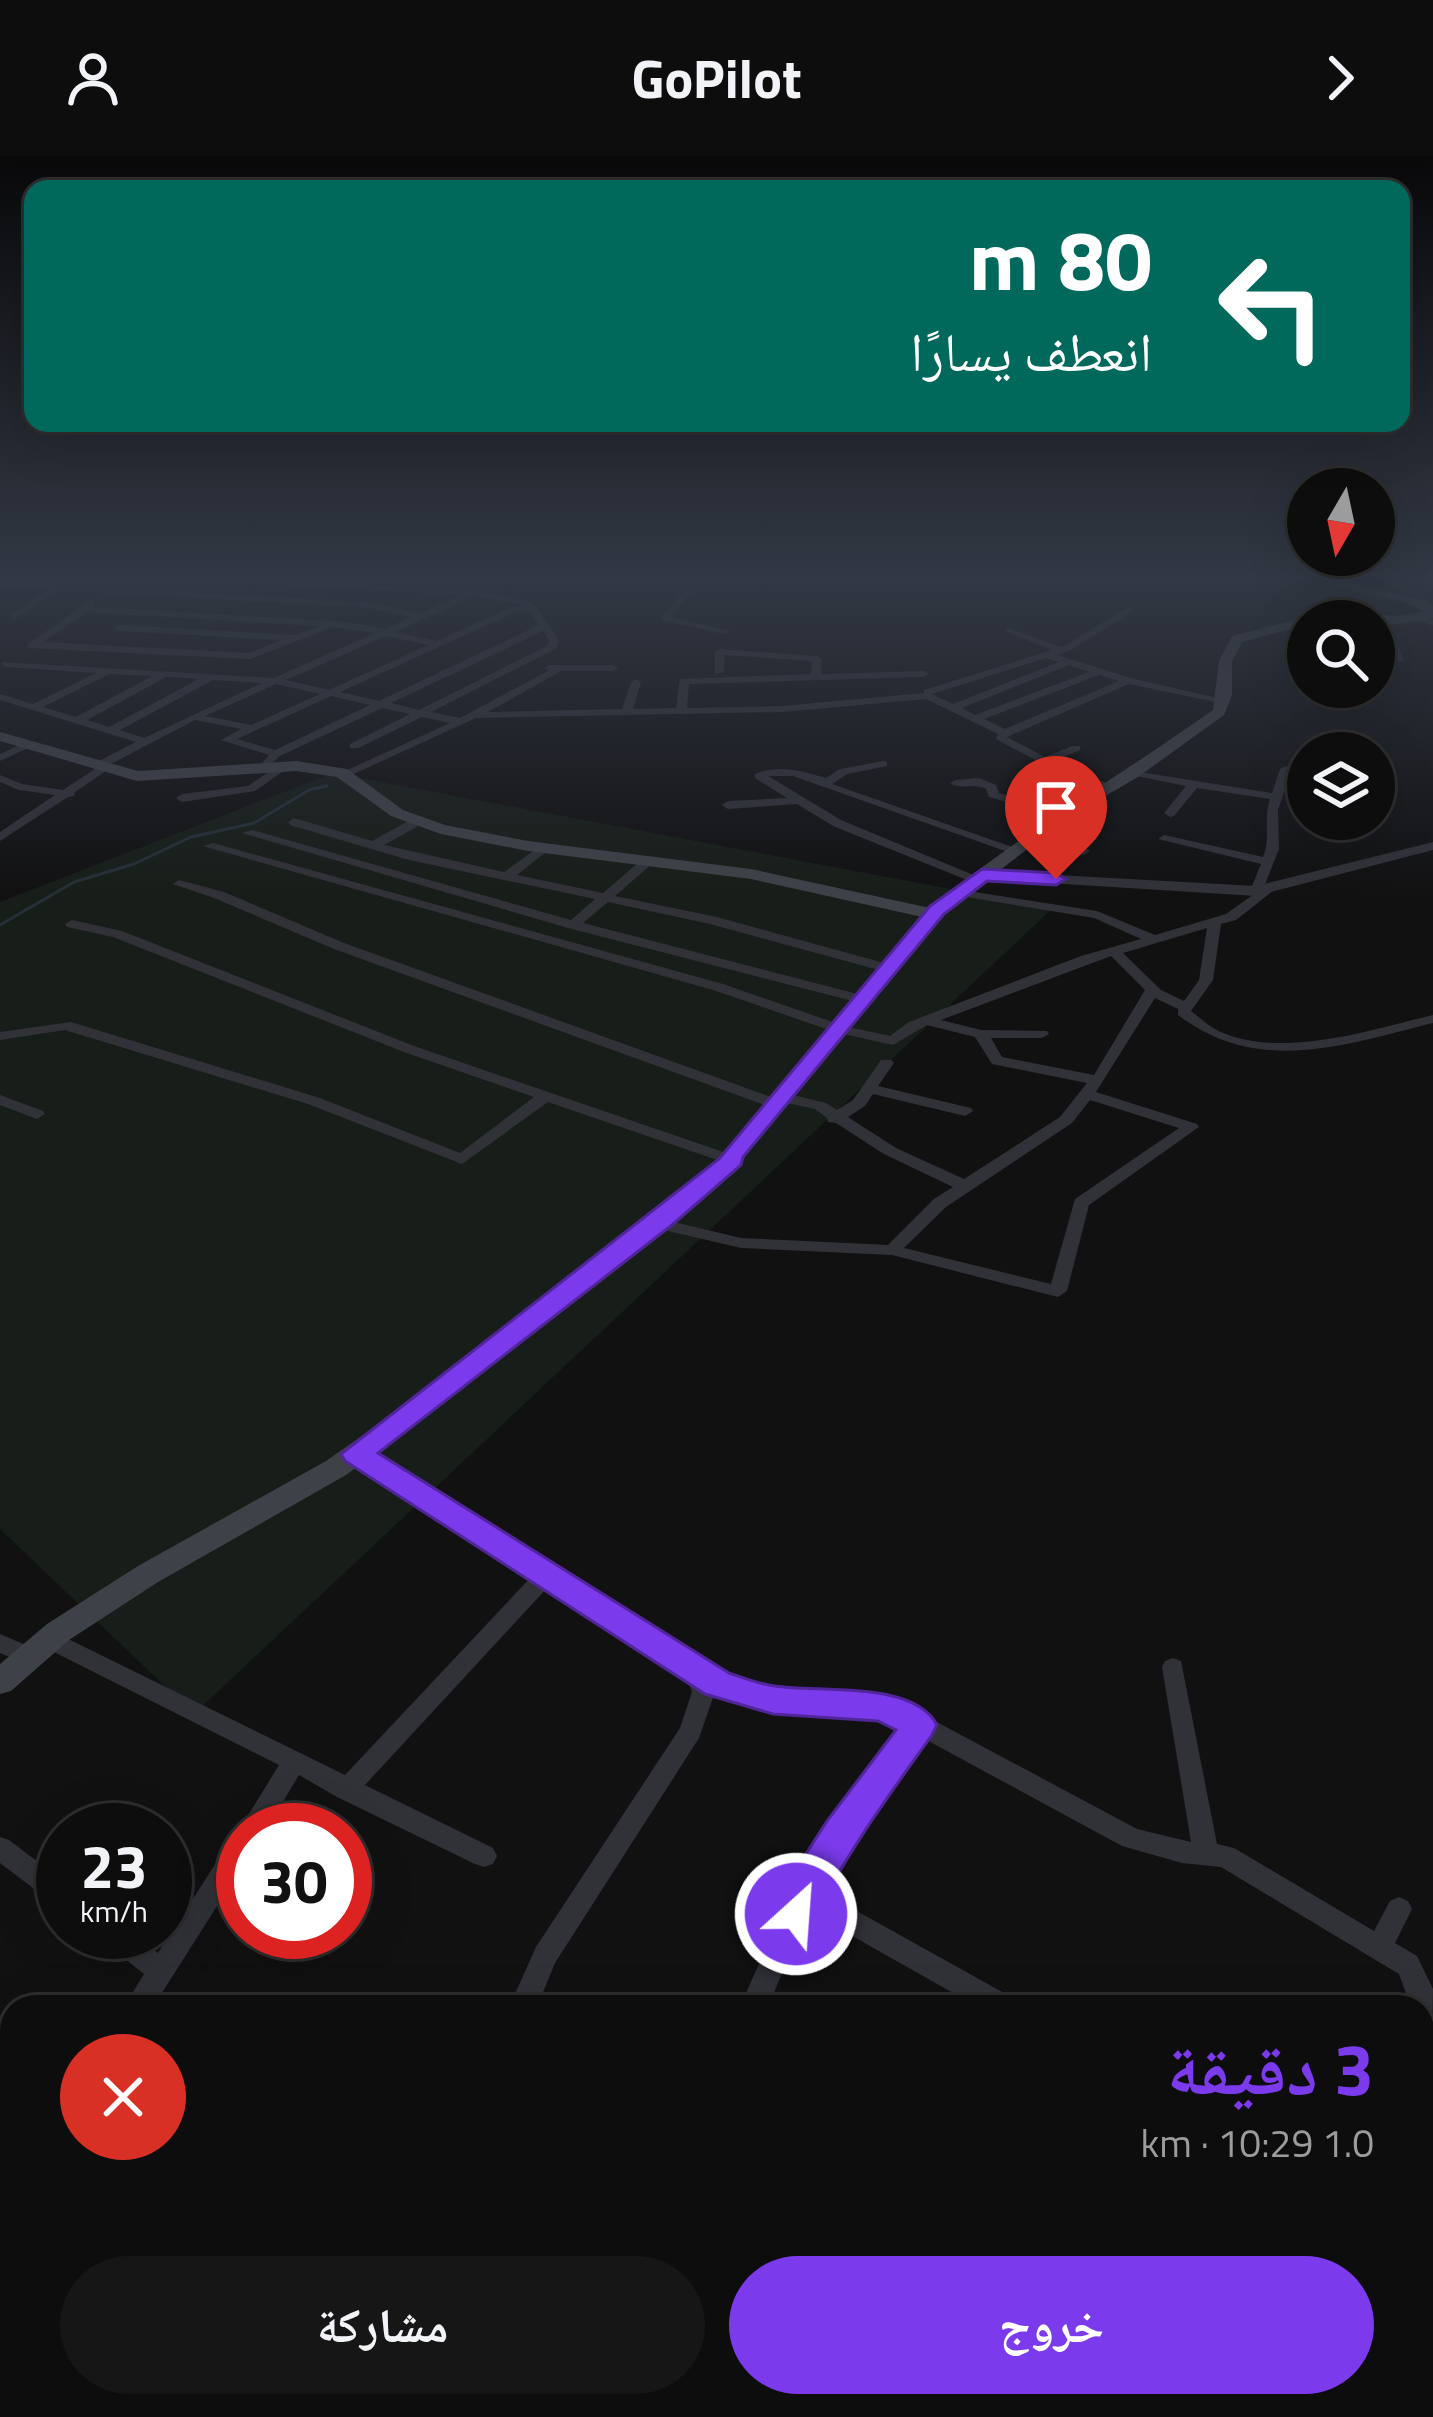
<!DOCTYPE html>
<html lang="ar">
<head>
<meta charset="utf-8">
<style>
	:root { --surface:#0d0d0e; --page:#161617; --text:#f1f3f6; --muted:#9a9c9e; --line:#2d2d2e; --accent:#7c3aed }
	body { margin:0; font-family:"Titillium Web","Noto Naskh Arabic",sans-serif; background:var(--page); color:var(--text); direction:rtl; height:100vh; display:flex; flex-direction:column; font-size:45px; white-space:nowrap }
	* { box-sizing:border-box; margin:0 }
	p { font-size:39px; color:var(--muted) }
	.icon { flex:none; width:66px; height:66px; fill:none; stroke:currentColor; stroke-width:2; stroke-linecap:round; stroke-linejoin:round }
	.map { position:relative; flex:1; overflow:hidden; direction:ltr }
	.panel { position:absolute; left:0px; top:1839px; width:1434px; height:423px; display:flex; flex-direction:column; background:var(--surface); border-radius:36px 36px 0 0; box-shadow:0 12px 48px #0002,0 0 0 3px var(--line); direction:rtl }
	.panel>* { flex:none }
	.top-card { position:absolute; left:24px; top:24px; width:1386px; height:252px; border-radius:24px; box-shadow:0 12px 48px #0002,0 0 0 3px var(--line); direction:rtl; background:#00695c; color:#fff; overflow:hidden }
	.needle { width:78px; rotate:189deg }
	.controls { position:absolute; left:1287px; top:312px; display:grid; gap:24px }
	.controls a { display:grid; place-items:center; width:108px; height:108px; border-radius:50%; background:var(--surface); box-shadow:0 12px 48px #0002,0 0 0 3px var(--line); font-size:60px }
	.speed { position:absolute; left:36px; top:1647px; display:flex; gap:24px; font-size:60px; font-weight:700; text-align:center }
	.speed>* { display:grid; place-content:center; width:156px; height:156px; border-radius:50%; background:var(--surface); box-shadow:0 12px 48px #0002,0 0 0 3px var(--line); line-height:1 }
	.speed small { font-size:30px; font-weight:400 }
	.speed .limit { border:18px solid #d22; background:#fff; color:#111 }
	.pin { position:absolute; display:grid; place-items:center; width:102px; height:102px; color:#fff; margin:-123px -51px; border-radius:50% 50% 50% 0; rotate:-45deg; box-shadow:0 0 12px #0007 }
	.pin .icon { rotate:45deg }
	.me { position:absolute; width:132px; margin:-66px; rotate:26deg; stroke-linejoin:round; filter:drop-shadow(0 0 9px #0008) }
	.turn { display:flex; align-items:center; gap:42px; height:252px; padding:0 60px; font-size:54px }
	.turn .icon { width:156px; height:156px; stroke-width:2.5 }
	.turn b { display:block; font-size:84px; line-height:102px }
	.round { display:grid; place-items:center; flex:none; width:126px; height:126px; border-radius:63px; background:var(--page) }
	.overview { display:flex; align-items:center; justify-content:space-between; height:204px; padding:0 60px }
	h1 { font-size:72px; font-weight:700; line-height:90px; color:var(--accent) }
	.button { display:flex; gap:24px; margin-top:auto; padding:24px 60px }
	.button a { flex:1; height:138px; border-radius:72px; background:var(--accent); color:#fff; font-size:48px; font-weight:700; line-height:138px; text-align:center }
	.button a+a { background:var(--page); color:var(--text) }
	header { display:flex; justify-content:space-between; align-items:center; height:156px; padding:0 60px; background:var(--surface); font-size:54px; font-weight:700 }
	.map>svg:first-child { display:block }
	.green { fill:#171d18 }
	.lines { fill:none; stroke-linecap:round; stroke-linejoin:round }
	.stream { stroke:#262f37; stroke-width:3 }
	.minor { fill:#313238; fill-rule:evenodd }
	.tertiary { fill:#313238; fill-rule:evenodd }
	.secondary { fill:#3f4148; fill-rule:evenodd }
	.route { fill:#7c3aed; stroke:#51269a; stroke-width:3 }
</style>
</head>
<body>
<header><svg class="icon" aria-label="forward" viewBox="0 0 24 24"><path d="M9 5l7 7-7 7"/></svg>GoPilot<svg class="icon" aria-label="person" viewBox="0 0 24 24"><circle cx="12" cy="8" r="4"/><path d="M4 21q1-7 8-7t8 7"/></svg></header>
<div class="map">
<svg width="1433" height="2261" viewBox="0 0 1433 2261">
	<rect width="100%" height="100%" fill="#111112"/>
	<polygon class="green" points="333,617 1053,752 194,1558 0,1373 0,746"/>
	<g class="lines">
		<polyline class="stream" points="0,769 74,726 134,708 191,681 254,667 309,634 327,630"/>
		<g class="minor">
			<path d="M 241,423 L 474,434 L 533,446 L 532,450 L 536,451 L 559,484 L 557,492 L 431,556 L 460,562 L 548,515 L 544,512 L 549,509 L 613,509 L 618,512 L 613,515 L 561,515 L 488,556 L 622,553 L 631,526 L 636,523 L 641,526 L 633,553 L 676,552 L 680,523 L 811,518 L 812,505 L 725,499 L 724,516 L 715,518 L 715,496 L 720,493 L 817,500 L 822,503 L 821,518 L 924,515 L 929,518 L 924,521 L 689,528 L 687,552 L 782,550 L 924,537 L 924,534 L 1052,494 L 1007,476 L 1007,472 L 1062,491 L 1130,450 L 1133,455 L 1071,494 L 1057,499 L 1131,522 L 1230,545 L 1225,548 L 1129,528 L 1007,581 L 1045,601 L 1072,590 L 1080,590 L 1080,594 L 1054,605 L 1077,618 L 1111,628 L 1111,632 L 1107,633 L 1069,622 L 996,583 L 998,578 L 926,543 L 782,556 L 476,562 L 347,621 L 341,618 L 343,616 L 450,567 L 422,561 L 358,592 L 350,592 L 350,588 L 410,558 L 382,552 L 280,600 L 264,615 L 258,612 L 269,599 L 221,584 L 241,573 L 195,564 L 109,609 L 109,613 L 75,636 L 74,640 L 68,641 L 0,685 L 0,676 L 55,639 L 19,634 L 0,626 L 0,619 L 22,628 L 63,634 L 95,613 L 91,610 L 93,608 L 136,586 L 0,544 L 0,538 L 33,548 L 96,517 L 6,511 L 1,508 L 2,506 L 274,522 L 375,477 L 333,471 L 250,503 L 28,492 L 28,488 L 89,445 L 95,445 L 93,451 L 349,466 L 384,473 L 412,461 L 367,452 L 59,434 L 15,463 L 10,460 L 12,458 L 48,433 L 0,431 L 0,425 L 367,446 L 421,457 L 461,439 L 245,426 ZM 475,440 L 525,450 L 514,450 L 437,485 L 395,476 ZM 518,455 L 530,456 L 539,469 L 379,545 L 340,536 ZM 86,456 L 319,470 L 295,479 L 120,469 L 115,472 L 120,475 L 282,484 L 249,497 L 44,486 ZM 543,475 L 549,484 L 547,490 L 419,554 L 391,547 ZM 386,480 L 428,489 L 329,534 L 286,524 ZM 1046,502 L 1059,506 L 953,548 L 932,538 ZM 1069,509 L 1089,516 L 975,559 L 962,552 ZM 109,518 L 152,520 L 76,561 L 43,551 ZM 1099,519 L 1119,525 L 1005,573 L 984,563 ZM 166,521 L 199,523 L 109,571 L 87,564 ZM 213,524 L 262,527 L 144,582 L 120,574 ZM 276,528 L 320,538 L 251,569 L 205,560 ZM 331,540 L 370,549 L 275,594 L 237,583 Z"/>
			<polygon points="474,423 498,423 454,431 449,428"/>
			<polygon points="545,423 720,423 701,426 671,461 730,475 725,478 662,464 662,460 692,426 549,426"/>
			<polygon points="1421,460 1433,463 1433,469 1418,465 1416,463"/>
			<polygon points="1374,472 1393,476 1404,505 1396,505 1386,480 1374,478"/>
			<polygon points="24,587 34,589 0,605 0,598"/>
			<path d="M 883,605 L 887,606 L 887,610 L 847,618 L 832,628 L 1021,694 L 1011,697 L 793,620 L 768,620 L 841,664 L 983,723 L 972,726 L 833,670 L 797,648 L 728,653 L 722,649 L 728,645 L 787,642 L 755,622 L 755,618 C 780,608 801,615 826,622 L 840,613 Z"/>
			<polygon points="279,609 289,611 255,635 182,646 176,642 182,638 248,630"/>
			<path d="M 1286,610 L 1292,613 L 1278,654 L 1279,693 L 1264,731 L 1272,727 L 1278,731 L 1236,764 L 1221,768 L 1213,824 L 1191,855 C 1198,860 1206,868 1213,872 C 1274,906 1370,874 1433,859 L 1433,867 C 1344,889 1258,920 1178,859 L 1178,853 L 1155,842 L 1096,936 L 1197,968 L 1199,971 L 1089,1049 L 1067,1135 L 1058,1141 L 892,1099 L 741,1092 L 651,1071 L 648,1067 L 657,1062 L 741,1082 L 888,1089 L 934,1043 L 953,1031 L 884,998 L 836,967 L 828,966 L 827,962 L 815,953 L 782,946 L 782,951 L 770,951 L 334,793 L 214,742 L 173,728 L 179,724 L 224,736 L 344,787 L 774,942 L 775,938 L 781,936 L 826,947 L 837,954 L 853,944 L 881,904 L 891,904 L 894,907 L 878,930 L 971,952 L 973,955 L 965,960 L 873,938 L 865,950 L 848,961 L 896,992 L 964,1023 L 1060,961 L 1087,927 L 992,908 L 975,881 L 927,869 L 893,889 L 835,876 L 713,834 L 203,690 L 213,687 L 723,828 L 844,870 L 890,880 L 909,866 L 1081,800 L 1141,783 L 1094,762 L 960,740 L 954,736 L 955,733 L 1097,755 L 1155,779 L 1226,758 L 1254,738 L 1250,735 L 1261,708 L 1158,683 L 1164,679 L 1263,701 C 1271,683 1263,662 1270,643 L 1197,632 L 1174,660 L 1170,661 L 1164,657 L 1186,630 L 1127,618 L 1133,615 L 1272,637 L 1280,613 ZM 1207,772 L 1199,824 L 1184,845 L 1161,834 L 1123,797 ZM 1111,800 L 1145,834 L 1094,919 L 1002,901 L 991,882 L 1042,882 L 1049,878 L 1047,875 L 981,874 L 941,864 ZM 1090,944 L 1179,972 L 1075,1043 L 1051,1128 L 904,1092 L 946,1051 L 1072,967 Z"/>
			<path d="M 979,622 L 996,629 L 999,637 L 1069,658 L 1063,662 L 989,641 L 986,633 C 975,627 960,634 950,627 L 956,624 Z"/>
			<polygon points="294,662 372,685 412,663 420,663 420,669 384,689 504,716 543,688 547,689 547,695 517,719 603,737 645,701 653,701 653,707 615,740 717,761 895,810 897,813 890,817 710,768 608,746 583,767 869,841 869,847 864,848 568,772 242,677 252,674 571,764 595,743 409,704 290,669 288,666"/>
			<polygon points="1024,683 1084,691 1090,695 1084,699 1020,690 1020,684"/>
			<polygon points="72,764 122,775 414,890 738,1001 740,1004 738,1007 726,1007 548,946 462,1008 308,948 65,874 0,884 0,876 71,866 320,942 460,997 534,941 404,896 113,781 67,771 65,768"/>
			<polygon points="0,939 43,955 45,958 37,963 0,949"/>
			<path d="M 356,1291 L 725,1521 L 773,1535 L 865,1540 L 905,1549 L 1137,1673 L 1191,1686 L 1162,1511 L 1165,1505 L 1173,1502 L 1181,1505 L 1217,1688 L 1234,1692 L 1374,1775 L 1390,1745 L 1399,1741 L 1408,1745 L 1412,1753 L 1395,1787 L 1417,1800 L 1433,1833 L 1432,1903 L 1422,1907 L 1422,1851 L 1411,1851 L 1399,1818 L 1221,1711 L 1182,1707 L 1122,1690 L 923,1582 L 819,1734 L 1013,1842 L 1017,1851 L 978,1851 L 808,1755 L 768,1851 L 740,1851 L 793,1730 L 904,1571 C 863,1549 815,1561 771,1553 C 753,1549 734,1542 715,1536 L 699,1582 L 555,1807 L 537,1851 L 509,1851 L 536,1791 L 680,1572 L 692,1536 L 686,1519 L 548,1431 L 365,1629 L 493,1692 L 497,1700 L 493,1708 L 484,1711 L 475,1708 L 337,1641 L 299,1619 L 266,1674 L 243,1674 L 243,1709 L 153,1851 L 124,1851 L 144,1818 L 101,1784 L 97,1776 L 130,1776 L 158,1797 L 234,1679 L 242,1677 L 244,1666 L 279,1609 L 40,1489 L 37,1483 L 40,1477 L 48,1474 L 56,1477 L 345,1619 L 532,1420 L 349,1303 L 346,1298 L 349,1293 Z"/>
			<polygon points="0,1478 35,1493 38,1499 35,1505 27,1508 0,1497"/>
			<polygon points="0,1681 9,1684 63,1725 63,1751 54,1748 0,1707"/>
			<polygon points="0,2055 12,2061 12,2098 0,2092"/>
			<polygon points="157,2250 197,2250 201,2261 161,2261"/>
			<polygon points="471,2250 506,2250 502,2261 467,2261"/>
			<polygon points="646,2250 688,2250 692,2261 650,2261"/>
			<polygon points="1316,2250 1348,2250 1346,2261 1314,2261"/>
		</g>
		<polygon class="tertiary" points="1433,686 1433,694 1256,740 983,723 976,719 983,715 1256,730"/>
		<path class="secondary" d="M 1313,423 L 1333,423 L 1424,444 L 1433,450 L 1433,462 L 1399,468 L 1308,465 L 1308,468 L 1242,486 L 1232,505 L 1232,539 L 1224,559 L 1138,621 L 1069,661 L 943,758 L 741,1001 L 740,1009 L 435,1253 L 346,1319 L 158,1426 L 69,1484 L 11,1535 L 0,1538 L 0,1508 L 47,1468 L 138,1410 L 326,1305 L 417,1241 L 720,1003 L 922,761 L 751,723 L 528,695 L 441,678 L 391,660 L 337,621 L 296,615 L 137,625 L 0,585 L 0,576 L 138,615 L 296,605 L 347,613 L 403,654 L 445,669 L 528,685 L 751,713 L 930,752 C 1019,678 1119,621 1213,554 L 1219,505 L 1232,480 L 1326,456 L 1399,460 L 1423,456 L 1416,450 Z"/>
	</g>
	<linearGradient id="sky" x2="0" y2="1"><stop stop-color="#09090a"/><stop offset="0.57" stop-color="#323844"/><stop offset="1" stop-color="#323844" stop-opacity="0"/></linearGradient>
	<rect width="1433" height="739" fill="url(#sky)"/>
	<path class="route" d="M 982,713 L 1056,717 L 1066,723 L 1056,729 L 987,725 L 944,758 L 743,1001 L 741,1009 L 672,1069 L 378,1297 L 729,1517 C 744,1522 759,1528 775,1530 C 818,1537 914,1524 937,1569 L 932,1579 C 887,1642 843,1701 810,1771 L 796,1776 L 783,1771 L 777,1758 L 788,1726 L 827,1665 L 896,1574 L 878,1565 L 773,1558 L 705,1538 L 345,1305 L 341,1298 L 719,1003 L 930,750 Z"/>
</svg>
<div class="controls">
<a><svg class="needle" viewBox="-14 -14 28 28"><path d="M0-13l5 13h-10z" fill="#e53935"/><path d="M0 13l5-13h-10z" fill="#9a9c9e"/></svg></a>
<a><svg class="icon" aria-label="search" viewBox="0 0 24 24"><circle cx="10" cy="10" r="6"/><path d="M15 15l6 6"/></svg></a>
<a><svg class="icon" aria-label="layers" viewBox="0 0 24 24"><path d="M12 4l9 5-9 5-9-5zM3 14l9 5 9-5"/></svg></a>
</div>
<div class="speed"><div>23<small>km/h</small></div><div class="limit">30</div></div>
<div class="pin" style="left:1056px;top:723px;background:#d93025"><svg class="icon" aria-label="arrive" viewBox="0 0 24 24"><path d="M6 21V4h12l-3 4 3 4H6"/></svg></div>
<svg class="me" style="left:796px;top:1758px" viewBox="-20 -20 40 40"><circle r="17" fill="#7c3aed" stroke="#fff" stroke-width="3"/><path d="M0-11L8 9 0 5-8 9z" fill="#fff"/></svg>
<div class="top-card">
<div class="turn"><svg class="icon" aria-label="left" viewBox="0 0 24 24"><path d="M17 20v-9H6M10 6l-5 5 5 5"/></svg><div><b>80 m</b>انعطف يسارًا</div></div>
</div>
<section class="panel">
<div class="overview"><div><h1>3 دقيقة</h1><p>1.0 km · 10:29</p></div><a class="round" style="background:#d93025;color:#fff"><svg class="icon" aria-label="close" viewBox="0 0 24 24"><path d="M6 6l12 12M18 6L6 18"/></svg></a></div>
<div class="button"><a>خروج</a><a>مشاركة</a></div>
</section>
</div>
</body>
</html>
